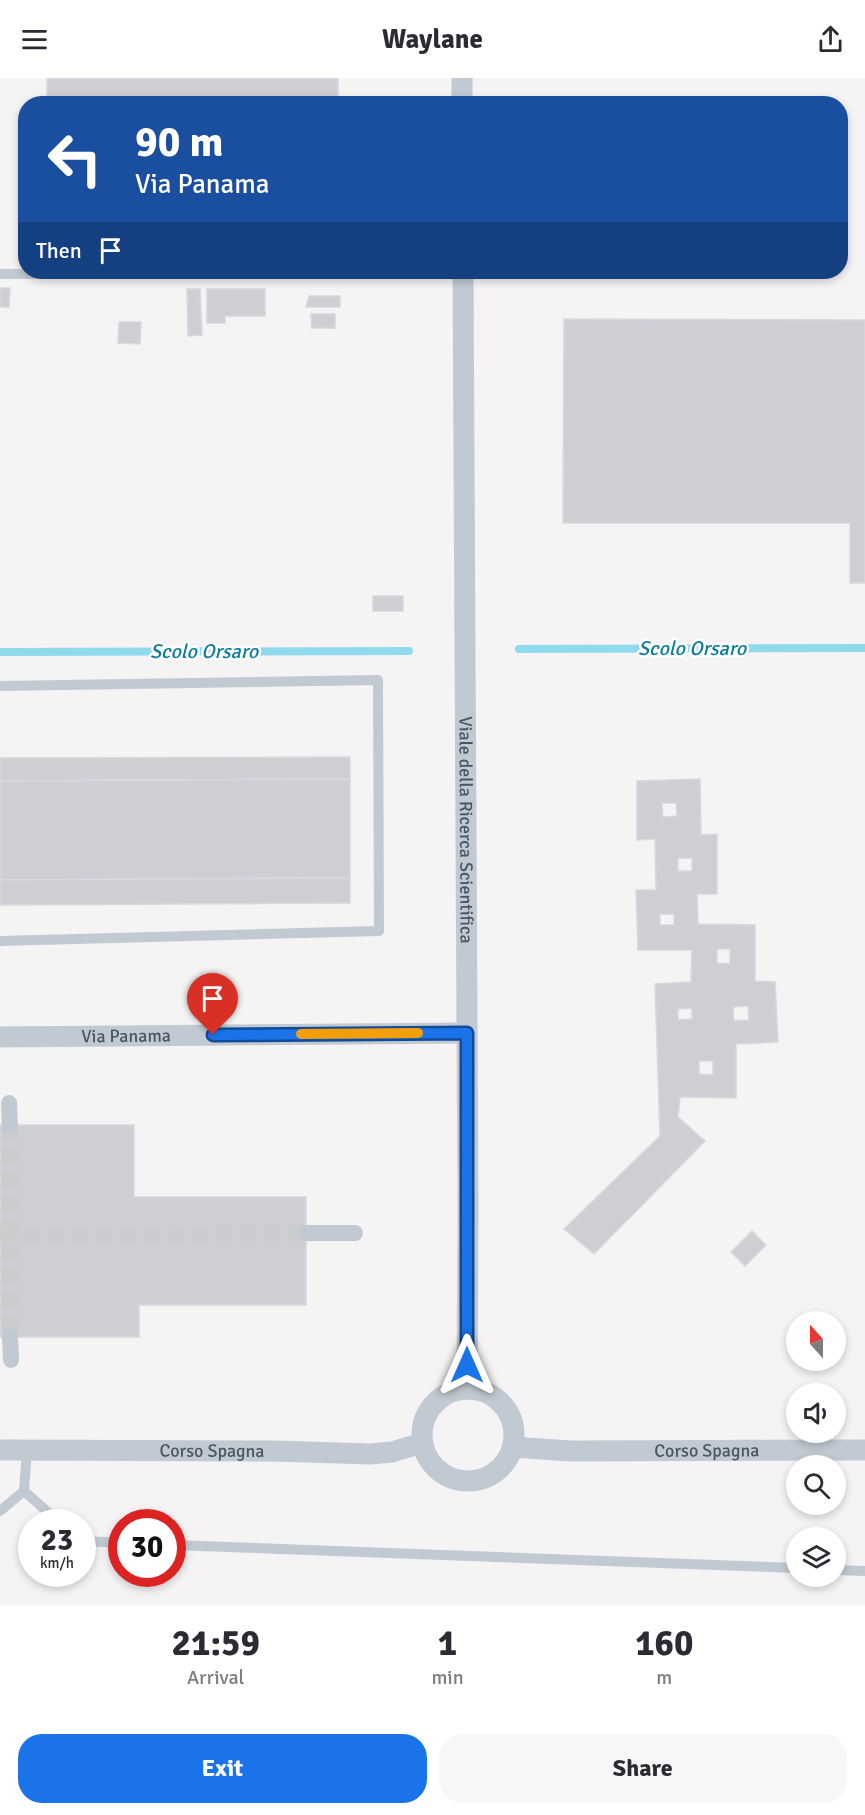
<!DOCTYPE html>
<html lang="en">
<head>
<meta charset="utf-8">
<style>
	:root { --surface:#fff; --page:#f7f7f7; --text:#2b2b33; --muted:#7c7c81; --accent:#1a73e8 }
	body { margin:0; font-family:Signika,sans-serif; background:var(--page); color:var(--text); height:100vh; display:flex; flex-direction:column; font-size:22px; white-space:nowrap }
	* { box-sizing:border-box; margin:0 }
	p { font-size:20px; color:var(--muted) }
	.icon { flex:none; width:33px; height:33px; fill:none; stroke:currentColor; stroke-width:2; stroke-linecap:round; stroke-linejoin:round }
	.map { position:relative; height:1527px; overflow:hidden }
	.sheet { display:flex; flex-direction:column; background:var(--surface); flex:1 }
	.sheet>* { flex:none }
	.banner { position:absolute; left:18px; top:18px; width:830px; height:183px; border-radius:24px; box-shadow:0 3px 9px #0003; background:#1a4fa0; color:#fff; overflow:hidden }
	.needle { width:39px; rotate:339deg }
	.fabs { position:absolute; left:786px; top:1233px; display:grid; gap:12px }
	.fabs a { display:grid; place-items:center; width:60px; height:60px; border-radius:50%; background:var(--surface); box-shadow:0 3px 9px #0003; font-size:30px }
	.speed { position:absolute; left:18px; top:1431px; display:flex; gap:12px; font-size:30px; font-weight:700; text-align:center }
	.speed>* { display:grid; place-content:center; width:78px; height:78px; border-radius:50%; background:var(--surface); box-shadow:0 3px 9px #0003; line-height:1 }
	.speed small { font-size:15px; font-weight:400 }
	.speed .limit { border:9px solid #d22; background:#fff; color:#111 }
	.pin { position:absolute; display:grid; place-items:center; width:51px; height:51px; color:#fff; margin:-62px -26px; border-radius:50% 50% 50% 0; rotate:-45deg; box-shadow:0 0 6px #0007 }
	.pin .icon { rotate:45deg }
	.me { position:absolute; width:66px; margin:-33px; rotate:0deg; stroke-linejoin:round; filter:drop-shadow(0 0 4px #0008) }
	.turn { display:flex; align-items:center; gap:21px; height:126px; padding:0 18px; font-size:27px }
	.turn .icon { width:78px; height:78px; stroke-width:2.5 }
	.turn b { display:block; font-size:42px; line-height:51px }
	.then { display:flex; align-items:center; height:57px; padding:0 18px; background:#0003; gap:12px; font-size:22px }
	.eta { display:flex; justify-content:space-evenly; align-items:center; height:102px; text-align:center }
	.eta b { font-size:36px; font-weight:800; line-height:42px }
	.action { display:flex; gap:12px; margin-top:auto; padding:12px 18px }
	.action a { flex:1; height:69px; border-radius:24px; background:var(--accent); color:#fff; font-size:24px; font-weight:800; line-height:69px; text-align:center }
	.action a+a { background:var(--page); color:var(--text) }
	header { display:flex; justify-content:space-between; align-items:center; height:78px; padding:0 18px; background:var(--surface); font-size:27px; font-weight:800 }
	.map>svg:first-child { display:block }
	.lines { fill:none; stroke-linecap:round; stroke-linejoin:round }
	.stream { stroke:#90daee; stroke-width:8 }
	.building { fill:#cdcfd5; stroke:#d7d9de; stroke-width:1.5; fill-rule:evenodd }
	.pedestrian-tunnel { stroke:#caccce; stroke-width:16; stroke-dasharray:16 8; stroke-linecap:butt }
	.service { stroke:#c1cad2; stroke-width:10 }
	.pedestrian { stroke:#c1cad2; stroke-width:16 }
	.minor { stroke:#c1cad2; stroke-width:21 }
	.route-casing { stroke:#114b97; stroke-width:15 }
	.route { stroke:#1a73e8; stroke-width:10 }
	.slow { stroke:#f59e0b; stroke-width:10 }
	.labels { text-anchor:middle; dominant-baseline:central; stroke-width:5; stroke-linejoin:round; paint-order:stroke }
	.street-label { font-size:18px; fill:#4a5661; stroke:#fff }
	.water-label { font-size:20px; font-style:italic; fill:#0c7c9b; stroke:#fff }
</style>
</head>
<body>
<header><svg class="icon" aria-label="menu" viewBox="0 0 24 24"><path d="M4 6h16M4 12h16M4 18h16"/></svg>Waylane<svg class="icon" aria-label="share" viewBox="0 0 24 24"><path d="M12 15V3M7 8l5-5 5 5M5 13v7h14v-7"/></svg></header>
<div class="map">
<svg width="865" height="1527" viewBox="0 0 865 1527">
	<rect width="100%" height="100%" fill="#f5f3f3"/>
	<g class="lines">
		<g class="stream">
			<polyline points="519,571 865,570"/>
			<polyline points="0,574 409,573"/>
		</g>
	</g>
	<g class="building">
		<polygon points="47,0 338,0 338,26 149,26 149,22 96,22 96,26 47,26"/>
		<polygon points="0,210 10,210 9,229 0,229"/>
		<polygon points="187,211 200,211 202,257 188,258"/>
		<polygon points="207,211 265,211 265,238 225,238 225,245 207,245"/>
		<polygon points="309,218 340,218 340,229 306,229"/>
		<polygon points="311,236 335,236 335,250 312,250"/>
		<polygon points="564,241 865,242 865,505 850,505 850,445 563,445"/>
		<polygon points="119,244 141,244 140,266 118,265"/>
		<rect x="373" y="518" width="30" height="15"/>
		<polygon points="350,679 350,701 0,703 0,680"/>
		<polygon points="350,701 350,800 0,802 0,703"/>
		<path d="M 700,701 L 701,757 L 717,756 L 717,816 L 697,816 L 698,846 L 755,847 L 755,903 L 775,904 L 778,964 L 736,966 L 736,1020 L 680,1019 L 678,1039 L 705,1063 L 594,1176 L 564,1151 L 660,1058 L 655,906 L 691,904 L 692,872 L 638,872 L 636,812 L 656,812 L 655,761 L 637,762 L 637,703 ZM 662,725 L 676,725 L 677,738 L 663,739 ZM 678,780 L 692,780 L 692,793 L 678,793 ZM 660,836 L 674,836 L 674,847 L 660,847 ZM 717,871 L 730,871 L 730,886 L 717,885 ZM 748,928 L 749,942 L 734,943 L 733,929 ZM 692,930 L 692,941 L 678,942 L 678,931 ZM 699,983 L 713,983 L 713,997 L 699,996 Z"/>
		<polygon points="350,800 350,825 0,827 0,802"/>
		<polygon points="0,1047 134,1047 134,1119 306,1119 306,1227 139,1227 139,1259 0,1259"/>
		<polygon points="752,1153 766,1167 745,1188 731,1174"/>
		<polygon points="802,1282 819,1282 809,1291"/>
	</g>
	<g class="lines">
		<g class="pedestrian-tunnel">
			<polyline points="10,1047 10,1259"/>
			<polyline points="0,1157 306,1155"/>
		</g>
		<g class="service">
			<polyline points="0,196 178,195"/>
			<polyline points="0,608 378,602 379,853 0,863"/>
			<polyline points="24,1413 59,1444"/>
			<polyline points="0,1433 24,1413 27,1372"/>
			<polyline points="82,1463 122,1465"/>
			<polyline points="172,1467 796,1490"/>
			<polyline points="836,1492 865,1493"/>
		</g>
		<g class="pedestrian">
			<polyline points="9,1025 10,1047"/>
			<polyline points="306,1155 355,1155"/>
			<polyline points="10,1259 11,1282"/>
		</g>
		<g class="minor">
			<polyline points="462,0 462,26"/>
			<path id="s1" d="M 463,194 L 468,1130 L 467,1311"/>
			<path id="s2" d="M 0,959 L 467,955"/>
			<circle cx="468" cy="1357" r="46"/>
			<path id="s3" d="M 513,1369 L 570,1373 L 865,1372"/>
			<path id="s4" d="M 0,1372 L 274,1373 L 370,1376 L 392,1374 L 422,1365"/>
		</g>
	</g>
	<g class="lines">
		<defs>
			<polyline id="route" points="213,957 467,955 467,1287"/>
		</defs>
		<use href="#route" class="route-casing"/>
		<use href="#route" class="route"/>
		<polyline class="slow" points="301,956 418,955"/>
	</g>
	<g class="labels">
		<g class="street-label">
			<text stroke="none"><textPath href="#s1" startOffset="558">Viale della Ricerca Scientifica</textPath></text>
			<text stroke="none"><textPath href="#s2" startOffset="126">Via Panama</textPath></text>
			<text stroke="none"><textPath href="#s3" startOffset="194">Corso Spagna</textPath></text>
			<text stroke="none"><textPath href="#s4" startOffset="212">Corso Spagna</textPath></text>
		</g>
		<g class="water-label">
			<text x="692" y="570">Scolo Orsaro</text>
			<text x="204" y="573">Scolo Orsaro</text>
		</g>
	</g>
</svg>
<div class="fabs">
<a><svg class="needle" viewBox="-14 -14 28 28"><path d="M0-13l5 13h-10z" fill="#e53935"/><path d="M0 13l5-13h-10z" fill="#7c7c81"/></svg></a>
<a><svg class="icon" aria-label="sound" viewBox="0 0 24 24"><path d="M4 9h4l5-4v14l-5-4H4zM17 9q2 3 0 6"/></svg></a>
<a><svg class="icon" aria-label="search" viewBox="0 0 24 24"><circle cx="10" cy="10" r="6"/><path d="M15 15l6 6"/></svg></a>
<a><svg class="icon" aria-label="layers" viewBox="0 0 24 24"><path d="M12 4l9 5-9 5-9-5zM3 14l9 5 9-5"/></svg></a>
</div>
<div class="speed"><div>23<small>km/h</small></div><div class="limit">30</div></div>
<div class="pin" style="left:213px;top:957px;background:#d93025"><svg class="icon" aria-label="arrive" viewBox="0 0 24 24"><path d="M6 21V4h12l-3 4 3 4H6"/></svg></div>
<svg class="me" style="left:467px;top:1287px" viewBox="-20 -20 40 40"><path d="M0-17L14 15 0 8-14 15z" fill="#1a73e8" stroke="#fff" stroke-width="4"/></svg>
<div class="banner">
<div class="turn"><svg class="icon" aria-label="left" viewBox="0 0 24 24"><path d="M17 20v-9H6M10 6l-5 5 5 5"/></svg><div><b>90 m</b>Via Panama</div></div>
<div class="then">Then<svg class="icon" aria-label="arrive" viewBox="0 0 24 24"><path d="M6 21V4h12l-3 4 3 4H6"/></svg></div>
</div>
</div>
<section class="sheet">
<div class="eta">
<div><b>21:59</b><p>Arrival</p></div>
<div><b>1</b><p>min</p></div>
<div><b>160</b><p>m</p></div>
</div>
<div class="action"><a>Exit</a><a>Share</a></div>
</section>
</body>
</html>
